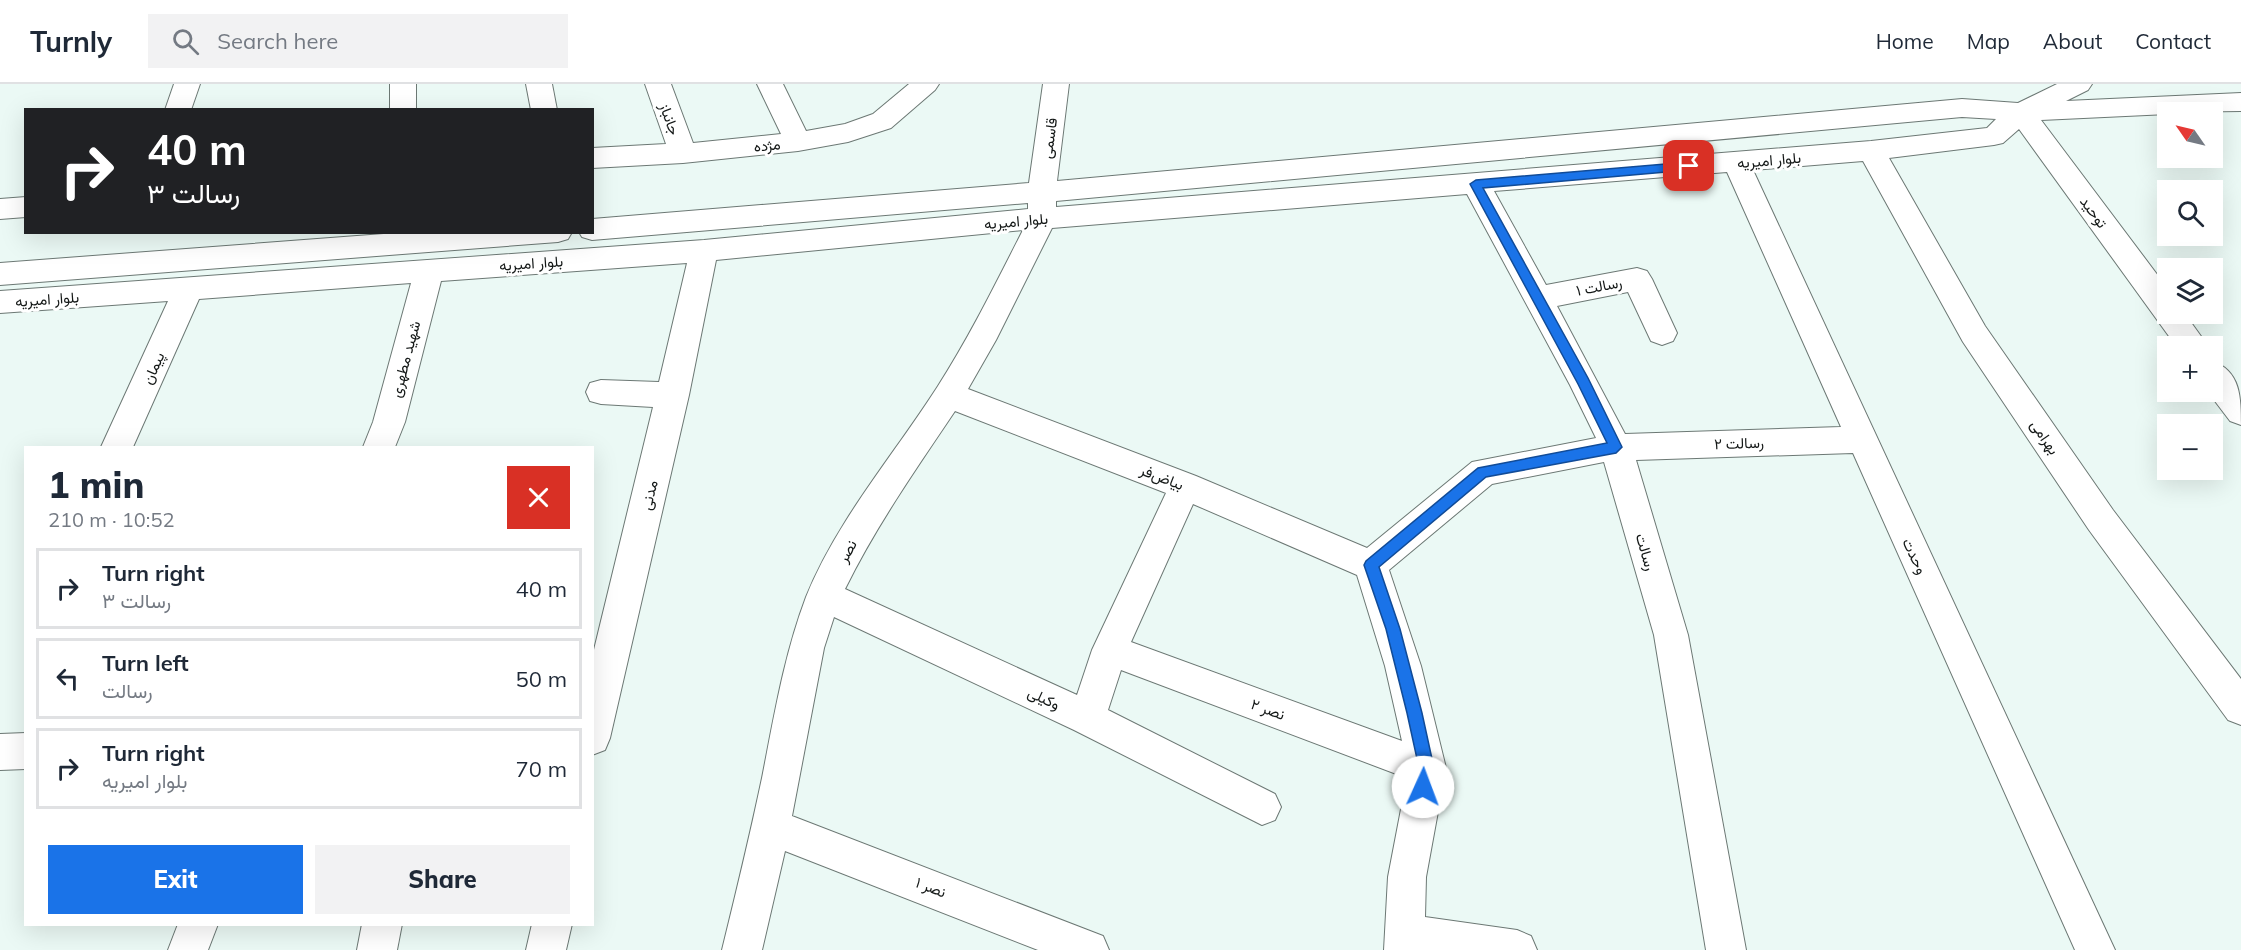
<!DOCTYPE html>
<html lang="en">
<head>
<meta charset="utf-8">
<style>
	:root { --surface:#fff; --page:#f2f2f3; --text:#1f2937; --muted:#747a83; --line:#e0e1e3; --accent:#1a73e8 }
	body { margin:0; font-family:Mulish,Vazirmatn,sans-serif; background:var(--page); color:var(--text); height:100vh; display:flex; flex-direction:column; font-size:22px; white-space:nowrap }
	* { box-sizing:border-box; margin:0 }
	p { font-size:20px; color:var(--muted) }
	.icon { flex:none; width:33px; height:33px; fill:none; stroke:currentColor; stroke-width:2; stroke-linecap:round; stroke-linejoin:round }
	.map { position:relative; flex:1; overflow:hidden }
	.drawer { position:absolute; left:24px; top:362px; width:570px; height:480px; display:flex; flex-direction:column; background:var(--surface); border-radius:0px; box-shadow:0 6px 24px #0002 }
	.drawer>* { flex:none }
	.guide { position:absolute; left:24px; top:24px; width:570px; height:126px; border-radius:0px; box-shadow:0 6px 24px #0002; background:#202124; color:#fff; overflow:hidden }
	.needle { width:39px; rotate:304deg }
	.controls { position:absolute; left:2157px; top:18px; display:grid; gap:12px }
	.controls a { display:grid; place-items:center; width:66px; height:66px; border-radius:0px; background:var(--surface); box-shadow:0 6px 24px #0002; font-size:30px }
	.pin { position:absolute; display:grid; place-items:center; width:51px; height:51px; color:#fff; margin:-26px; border-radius:12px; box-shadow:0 3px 9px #0006 }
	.me { position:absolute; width:66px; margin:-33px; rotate:2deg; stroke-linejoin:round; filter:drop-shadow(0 0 4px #0008) }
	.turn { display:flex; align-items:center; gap:21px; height:126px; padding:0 24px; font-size:27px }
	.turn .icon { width:78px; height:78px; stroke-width:2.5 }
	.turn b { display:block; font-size:42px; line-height:51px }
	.round { display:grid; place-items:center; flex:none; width:63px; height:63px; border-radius:0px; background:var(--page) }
	.headline { display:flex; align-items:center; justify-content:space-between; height:102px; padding:0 24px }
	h1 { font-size:36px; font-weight:800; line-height:45px }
	.button { display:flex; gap:12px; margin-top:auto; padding:12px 24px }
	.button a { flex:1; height:69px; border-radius:0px; background:var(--accent); color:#fff; font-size:24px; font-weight:800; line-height:69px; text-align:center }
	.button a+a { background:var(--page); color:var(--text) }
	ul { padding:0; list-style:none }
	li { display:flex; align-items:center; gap:18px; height:81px; margin:0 12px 9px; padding:0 12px; border:3px solid var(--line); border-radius:0px }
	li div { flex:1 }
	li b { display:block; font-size:22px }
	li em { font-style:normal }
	header { display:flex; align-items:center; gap:36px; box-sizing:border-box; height:84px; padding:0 30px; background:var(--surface); border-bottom:2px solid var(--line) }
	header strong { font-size:28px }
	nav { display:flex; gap:33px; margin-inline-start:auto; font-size:21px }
	.search { width:420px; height:54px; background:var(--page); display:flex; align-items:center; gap:15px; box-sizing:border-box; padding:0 21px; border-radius:0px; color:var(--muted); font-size:22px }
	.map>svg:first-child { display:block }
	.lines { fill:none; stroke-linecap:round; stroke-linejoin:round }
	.minor-casing { stroke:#6c7874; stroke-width:2 }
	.minor { fill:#fff; fill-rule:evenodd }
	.route { fill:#1a73e8; stroke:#114b97; stroke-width:1.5 }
	.labels { text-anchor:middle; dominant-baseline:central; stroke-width:6; stroke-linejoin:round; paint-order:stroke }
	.street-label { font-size:15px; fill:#141817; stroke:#fff }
</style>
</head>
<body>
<header>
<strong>Turnly</strong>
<div class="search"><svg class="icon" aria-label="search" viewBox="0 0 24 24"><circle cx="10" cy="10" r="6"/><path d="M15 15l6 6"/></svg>Search here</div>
<nav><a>Home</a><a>Map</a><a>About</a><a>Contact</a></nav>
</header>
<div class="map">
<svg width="2241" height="866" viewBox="0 0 2241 866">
	<rect width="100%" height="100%" fill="#ebf9f5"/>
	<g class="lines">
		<defs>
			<g id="minor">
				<polygon points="174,0 200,0 191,26 165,26"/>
				<rect x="390" y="0" width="26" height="26"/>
				<polygon points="526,0 552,0 557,26 531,26"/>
				<polygon points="645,0 671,0 693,59 781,50 757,0 783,0 806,47 845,40 873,30 909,0 939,0 935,6 891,44 848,58 798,67 683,79 592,84 592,64 666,60"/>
				<path d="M 1043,0 L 1069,0 L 1057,97 L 1962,15 L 2018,19 L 2057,0 L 2092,0 L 2088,6 L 2066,17 L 2241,9 L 2241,27 L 2168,28 L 2168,30 L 2041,36 L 2168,205 L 2168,230 L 2185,230 L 2208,262 L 2176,262 L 2019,45 L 2003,59 L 1994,61 L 1889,74 L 1985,242 L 2113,426 L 2241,595 L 2241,641 L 2228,636 L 2089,446 L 1963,258 L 1863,77 L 1753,86 L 2115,866 L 2075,866 L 1853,369 L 1636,376 L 1688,551 L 1746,866 L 1706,866 L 1654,551 L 1604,378 L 1492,400 L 1389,486 L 1421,582 L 1446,684 L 1426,793 L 1425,833 L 1517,846 L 1531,852 L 1537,866 L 1384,866 L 1388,793 L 1407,694 L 1121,586 L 1108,626 L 1275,710 L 1281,723 L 1275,736 L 1262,741 L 1074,646 L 834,533 L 824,564 L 792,732 L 1103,852 L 1109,866 L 1038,866 L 785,767 L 762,866 L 722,866 C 736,809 750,751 762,694 C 774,633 784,571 806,513 C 837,436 894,371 938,302 C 970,252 996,199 1023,146 L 716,176 L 689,311 L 610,654 L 605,666 L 592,671 L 592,574 L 653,323 L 601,320 L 590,317 L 586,308 L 590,299 L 601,296 L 659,298 L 687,179 L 441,197 L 405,338 L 395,363 L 363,363 L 373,338 L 411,199 L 199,215 L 133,363 L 101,363 L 168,217 L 0,229 L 0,207 L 704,156 L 1028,125 L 1028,119 L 592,156 L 582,153 L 579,148 L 592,148 L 592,135 L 1029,99 ZM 1962,33 L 1996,35 L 1987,44 L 1871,57 L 1056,123 L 1056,117 ZM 1727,88 L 1841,343 L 1625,350 L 1557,222 L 1628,208 L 1651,257 L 1662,261 L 1673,257 L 1677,249 L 1652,195 L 1647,187 L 1637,184 L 1546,201 L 1494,107 ZM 1467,110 L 1570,301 L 1596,354 L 1472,378 L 1367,464 L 1196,392 L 968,305 L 996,256 L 1052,144 ZM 955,327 L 1166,409 L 1092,566 L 1077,611 L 845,505 C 876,442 916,385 955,327 ZM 1193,420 L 1357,491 L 1385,582 L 1402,657 L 1131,558 Z"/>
				<polygon points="26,113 26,133 0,135 0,115"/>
				<polygon points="410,148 572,148 568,155 558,158 0,201 0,179"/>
				<path d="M 2212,277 C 2241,287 2241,314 2241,341 L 2230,337 L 2208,308 L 2212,308 Z"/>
				<polygon points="26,649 26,685 0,686 0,650"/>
				<polygon points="178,840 218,840 208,866 168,866"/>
				<polygon points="362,840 402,840 397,866 357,866"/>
				<polygon points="532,840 572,840 566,866 526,866"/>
			</g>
		</defs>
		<use href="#minor" class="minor-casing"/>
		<use href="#minor" class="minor"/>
	</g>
	<polygon class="route" points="1689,78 1695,82 1689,86 1483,104 1588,294 1622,363 1616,369 1486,393 1379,483 1400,545 1422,629 1434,684 1429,708 1423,710 1418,708 1416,703 1419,684 1407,629 1386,545 1364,481 1366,477 1478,384 1607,359 1578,300 1470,100 1476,96"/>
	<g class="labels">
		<g class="street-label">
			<text transform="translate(670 35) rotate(70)">جانباز</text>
			<text transform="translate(1049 54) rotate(-82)">قاسمی</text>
			<text transform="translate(767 61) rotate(-6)">مژده</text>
			<text transform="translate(1769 76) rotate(-5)">بلوار امیریه</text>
			<text transform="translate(2094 128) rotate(54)">توحید</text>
			<text transform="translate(1016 137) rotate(-5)">بلوار امیریه</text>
			<text transform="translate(531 179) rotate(-4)">بلوار امیریه</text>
			<text transform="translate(1599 202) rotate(-11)">رسالت ۱</text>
			<text transform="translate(47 215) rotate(-4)">بلوار امیریه</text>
			<text transform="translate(405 275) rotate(-75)">شهید مطهری</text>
			<text transform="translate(153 284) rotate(-66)">پیمان</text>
			<text transform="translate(2045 353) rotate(56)">بهرامی</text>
			<text transform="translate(1739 359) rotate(-2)">رسالت ۲</text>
			<text transform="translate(1162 393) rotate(21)">بیاض‌فر</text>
			<text transform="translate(649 411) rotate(-76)">مدنی</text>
			<text transform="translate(847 467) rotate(-61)">نصر</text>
			<text transform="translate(1646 468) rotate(74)">رسالت</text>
			<text transform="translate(1915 472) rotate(65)">وحدت</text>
			<text transform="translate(1044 614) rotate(25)">وکیلی</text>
			<text transform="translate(1268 625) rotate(20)">نصر ۲</text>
			<text transform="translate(931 803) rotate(21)">نصر ۱</text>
		</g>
	</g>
</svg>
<div class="controls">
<a><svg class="needle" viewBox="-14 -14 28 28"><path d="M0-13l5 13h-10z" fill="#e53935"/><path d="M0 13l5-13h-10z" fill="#747a83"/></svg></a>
<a><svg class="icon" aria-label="search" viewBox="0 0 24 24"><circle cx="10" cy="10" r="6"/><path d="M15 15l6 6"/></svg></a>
<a><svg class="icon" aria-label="layers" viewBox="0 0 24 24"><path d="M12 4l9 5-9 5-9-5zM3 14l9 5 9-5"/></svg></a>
<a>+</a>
<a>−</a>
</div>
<div class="pin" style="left:1689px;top:82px;background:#d93025"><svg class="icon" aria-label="arrive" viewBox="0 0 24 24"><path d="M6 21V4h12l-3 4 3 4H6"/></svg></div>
<svg class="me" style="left:1423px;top:703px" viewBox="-20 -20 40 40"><circle r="19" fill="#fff"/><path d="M0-13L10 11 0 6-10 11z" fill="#1a73e8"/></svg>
<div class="guide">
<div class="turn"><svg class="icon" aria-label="right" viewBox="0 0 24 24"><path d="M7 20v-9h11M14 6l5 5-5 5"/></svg><div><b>40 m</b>رسالت ۳</div></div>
</div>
<section class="drawer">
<div class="headline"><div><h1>1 min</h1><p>210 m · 10:52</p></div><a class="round" style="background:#d93025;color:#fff"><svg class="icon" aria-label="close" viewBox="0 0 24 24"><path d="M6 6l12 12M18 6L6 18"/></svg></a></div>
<ul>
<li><svg class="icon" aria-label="right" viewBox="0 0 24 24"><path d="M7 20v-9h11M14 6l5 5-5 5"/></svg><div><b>Turn right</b><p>رسالت ۳</p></div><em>40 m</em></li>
<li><svg class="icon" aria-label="left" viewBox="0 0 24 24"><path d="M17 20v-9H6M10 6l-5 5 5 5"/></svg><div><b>Turn left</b><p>رسالت</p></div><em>50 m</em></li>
<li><svg class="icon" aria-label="right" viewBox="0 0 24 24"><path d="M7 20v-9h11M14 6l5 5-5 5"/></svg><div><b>Turn right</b><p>بلوار امیریه</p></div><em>70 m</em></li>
</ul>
<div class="button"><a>Exit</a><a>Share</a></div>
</section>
</div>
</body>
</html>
